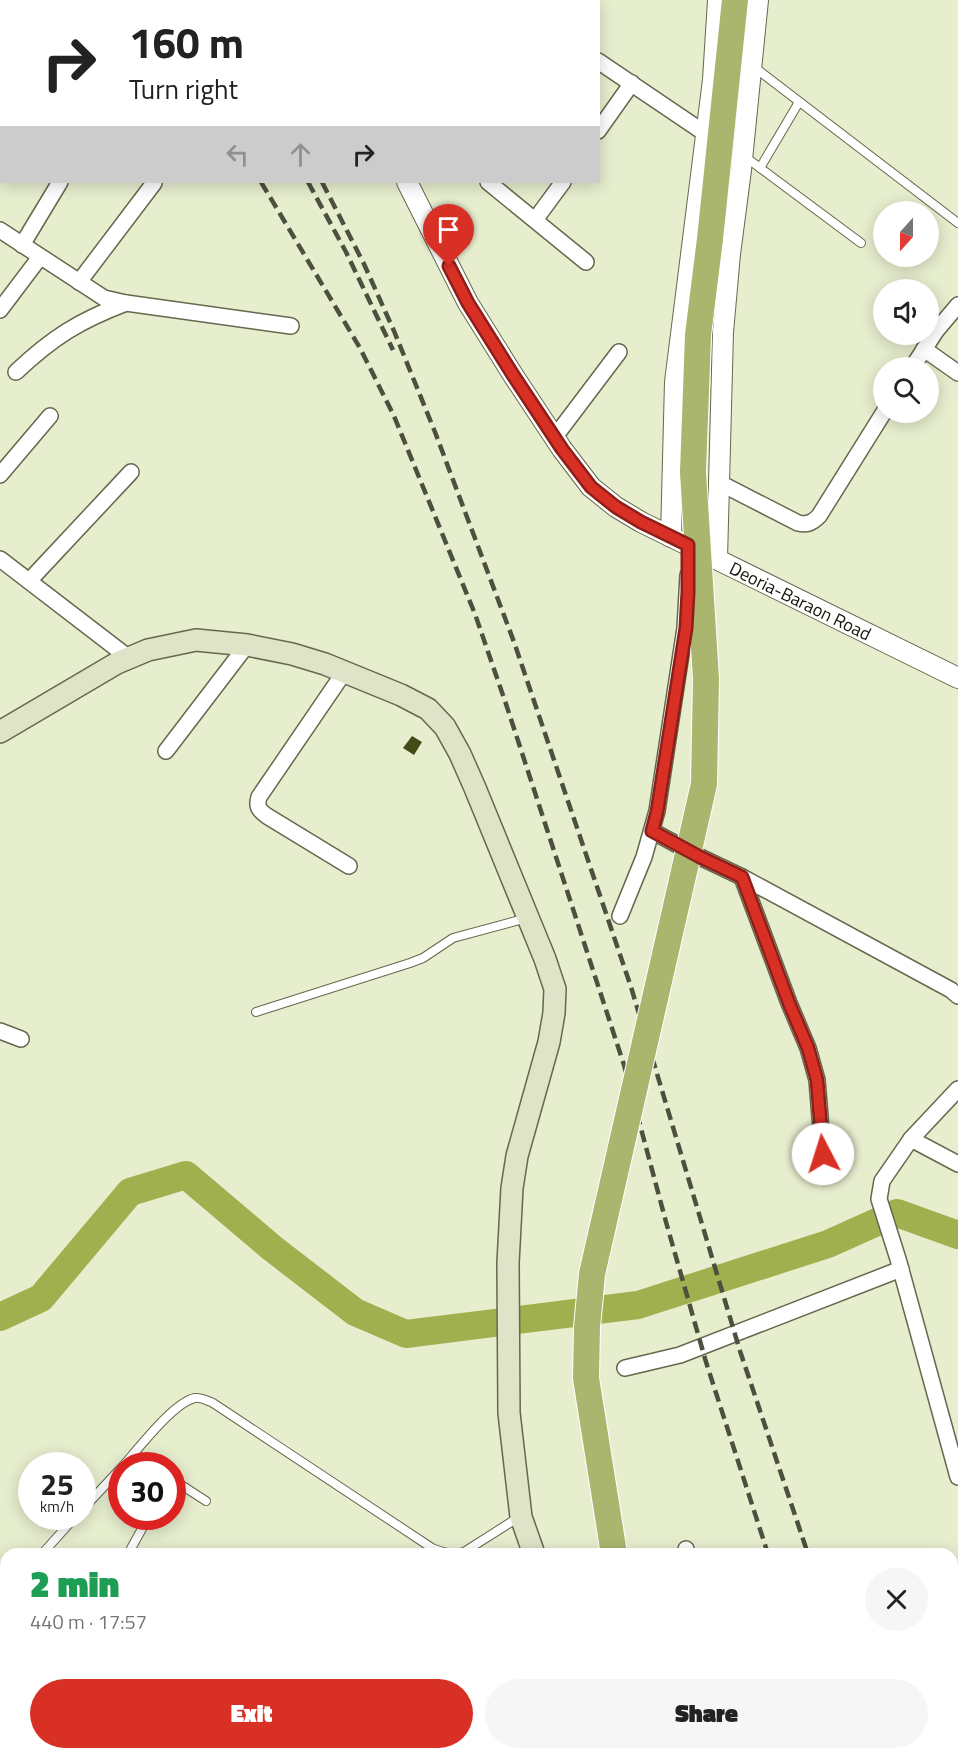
<!DOCTYPE html>
<html lang="en">
<head>
<meta charset="utf-8">
<style>
	:root { --surface:#fff; --page:#f6f6f6; --text:#222; --muted:#767676; --accent:#d93025 }
	body { margin:0; font-family:"Titillium Web",sans-serif; background:var(--page); color:var(--text); height:100vh; display:flex; flex-direction:column; font-size:22px; white-space:nowrap }
	* { box-sizing:border-box; margin:0 }
	p { font-size:20px; color:var(--muted) }
	.icon { flex:none; width:33px; height:33px; fill:none; stroke:currentColor; stroke-width:2; stroke-linecap:round; stroke-linejoin:round }
	.map { position:relative; flex:1; overflow:hidden }
	.details { position:absolute; left:0px; top:1548px; width:958px; height:212px; display:flex; flex-direction:column; background:var(--surface); border-radius:18px 18px 0 0; box-shadow:0 3px 15px #0003 }
	.details>* { flex:none }
	.top-card { position:absolute; left:0px; top:0px; width:600px; height:183px; box-shadow:0 3px 15px #0003; background:#fff; color:var(--text); overflow:hidden }
	.needle { width:39px; rotate:201deg }
	.tools { position:absolute; left:873px; top:201px; display:grid; gap:12px }
	.tools a { display:grid; place-items:center; width:66px; height:66px; border-radius:50%; background:var(--surface); box-shadow:0 3px 15px #0003; font-size:30px }
	.speed { position:absolute; left:18px; top:1452px; display:flex; gap:12px; font-size:30px; font-weight:700; text-align:center }
	.speed>* { display:grid; place-content:center; width:78px; height:78px; border-radius:50%; background:var(--surface); box-shadow:0 3px 15px #0003; line-height:1 }
	.speed small { font-size:15px; font-weight:400 }
	.speed .limit { border:9px solid #d22; background:#fff; color:#111 }
	.pin { position:absolute; display:grid; place-items:center; width:51px; height:51px; color:#fff; margin:-62px -26px; border-radius:50% 50% 50% 0; rotate:-45deg; box-shadow:0 0 6px #0007 }
	.pin .icon { rotate:45deg }
	.me { position:absolute; width:66px; margin:-33px; rotate:355deg; stroke-linejoin:round; filter:drop-shadow(0 0 4px #0008) }
	.turn { display:flex; align-items:center; gap:21px; height:126px; padding:0 30px; font-size:27px }
	.turn .icon { width:78px; height:78px; stroke-width:2.5 }
	.turn b { display:block; font-size:42px; line-height:51px }
	.lanes { display:flex; align-items:center; height:57px; padding:0 30px; background:#0003; justify-content:center; gap:30px; direction:ltr }
	.lanes .off { opacity:.35 }
	.round { display:grid; place-items:center; flex:none; width:63px; height:63px; border-radius:32px; background:var(--page) }
	.head { display:flex; align-items:center; justify-content:space-between; height:102px; padding:0 30px }
	h1 { font-size:36px; font-weight:800; line-height:45px; color:#1e9e55 }
	.cta { display:flex; gap:12px; margin-top:auto; padding:12px 30px }
	.cta a { flex:1; height:69px; border-radius:36px; background:var(--accent); color:#fff; font-size:24px; font-weight:800; line-height:69px; text-align:center }
	.cta a+a { background:var(--page); color:var(--text) }
	.map>svg:first-child { display:block }
	.lines { fill:none; stroke-linecap:round; stroke-linejoin:round }
	.river { stroke:#a0b04e; stroke-width:28 }
	.building { fill:#434b17 }
	.service-casing { stroke:#63694d; stroke-width:10 }
	.minor-casing { stroke:#63694d; stroke-width:18 }
	.tertiary-casing { stroke:#63694d; stroke-width:22 }
	.secondary-casing { stroke:#63694d; stroke-width:24 }
	.trunk-casing { stroke:#fff; stroke-width:28 }
	.service { stroke:#fff; stroke-width:8 }
	.minor { stroke:#fff; stroke-width:15 }
	.tertiary { stroke:#fff; stroke-width:20 }
	.secondary { stroke:#dfe3c8; stroke-width:21 }
	.trunk { stroke:#aab66e; stroke-width:26 }
	.rail { stroke:#4c513f; stroke-width:4.5; stroke-dasharray:12 6; stroke-linecap:butt }
	.trunk-bridge-casing { stroke:#fff; stroke-width:28; stroke-linecap:butt }
	.trunk-bridge { stroke:#aab66e; stroke-width:26 }
	.route-casing { stroke:#8d1f18; stroke-width:15 }
	.route { stroke:#d93025; stroke-width:10 }
	.labels { text-anchor:middle; dominant-baseline:central; stroke-width:6; stroke-linejoin:round; paint-order:stroke }
	.street-label { font-size:18px; fill:#14170b; stroke:#e7eece }
</style>
</head>
<body>
<div class="map">
<svg width="958" height="1759" viewBox="0 0 958 1759">
	<rect width="100%" height="100%" fill="#e7eece"/>
	<g class="lines">
		<g class="river">
			<polyline points="0,1317 41,1298 130,1192 186,1175 272,1248 355,1312 406,1334 638,1305 828,1244 897,1213 958,1235"/>
			<polyline points="0,1688 6,1679"/>
			<polyline points="273,1754 294,1759"/>
		</g>
	</g>
	<polygon class="building" points="412,736 422,742 414,755 403,748"/>
	<g class="lines">
		<defs>
			<g id="service">
				<polyline points="754,67 958,223"/>
				<polyline points="744,156 861,243"/>
				<polyline points="760,168 799,102"/>
				<polyline points="256,1012 410,963 423,958 453,938 527,918"/>
				<polyline points="134,1453 153,1466"/>
				<path d="M 123,1466 C 139,1448 174,1402 195,1398 C 201,1397 208,1401 213,1403 L 432,1548 C 444,1553 452,1555 464,1552 L 519,1517"/>
				<polyline points="172,1479 206,1501"/>
				<polyline points="82,1510 122,1467"/>
				<polyline points="42,1554 76,1516"/>
				<polyline points="128,1554 149,1516"/>
			</g>
			<g id="minor">
				<polyline points="496,0 499,2"/>
				<polyline points="477,2 478,0"/>
				<polyline points="548,2 549,0"/>
				<polyline points="598,61 706,134"/>
				<polyline points="0,78 2,79"/>
				<polyline points="598,131 632,83"/>
				<polyline points="488,182 586,262"/>
				<polyline points="535,220 563,182"/>
				<polyline points="0,230 104,298 126,303 291,326"/>
				<polyline points="22,245 60,182"/>
				<polyline points="79,282 154,183"/>
				<polyline points="0,310 40,257"/>
				<polyline points="924,349 958,373"/>
				<polyline points="912,368 936,331 958,305"/>
				<path d="M 16,372 C 53,337 79,321 126,303"/>
				<polyline points="554,438 619,352"/>
				<polyline points="0,475 50,416"/>
				<path d="M 718,482 L 798,523 C 807,525 812,523 819,516 L 884,412"/>
				<polyline points="0,559 129,658"/>
				<polyline points="29,581 131,472"/>
				<path d="M 345,671 L 259,797 C 256,807 259,810 267,816 L 349,866"/>
				<polyline points="166,751 247,645"/>
				<polyline points="652,831 700,857 742,877 951,990 958,996"/>
				<polyline points="742,877 789,1003 808,1048 817,1080 823,1154"/>
				<polyline points="620,916 644,857 657,811 685,628 688,575"/>
				<polyline points="0,1031 21,1039"/>
				<polyline points="958,1089 911,1139 882,1181 879,1199 898,1259 958,1477"/>
				<polyline points="911,1139 958,1164"/>
				<polyline points="625,1368 680,1355 901,1269"/>
				<polyline points="686,1549 687,1554"/>
				<polyline points="723,1754 724,1759"/>
				<polyline points="397,1759 400,1754"/>
			</g>
			<g id="tertiary">
				<polyline points="309,0 310,2"/>
				<path id="s1" d="M 407,182 L 468,303 L 513,375 L 562,449 L 591,487 L 616,507 L 641,522 L 958,678"/>
				<polyline points="671,537 675,382 713,80 718,0"/>
				<polyline points="717,559 723,332 730,254 741,170 758,0"/>
			</g>
			<g id="secondary">
				<polyline points="0,732 117,663 148,650 196,640 247,645 292,654 325,664 401,695 428,709 445,727 460,754 475,788 545,959 555,989 554,1013 549,1042 517,1156 512,1188 508,1263 509,1413 521,1517 534,1554"/>
				<polyline points="612,1754 614,1759"/>
			</g>
			<polyline id="trunk" points="645,1754 646,1759"/>
		</defs>
		<use href="#service" class="service-casing"/>
		<use href="#minor" class="minor-casing"/>
		<use href="#tertiary" class="tertiary-casing"/>
		<use href="#secondary" class="secondary-casing"/>
		<use href="#trunk" class="trunk-casing"/>
		<use href="#service" class="service"/>
		<use href="#minor" class="minor"/>
		<use href="#tertiary" class="tertiary"/>
		<use href="#secondary" class="secondary"/>
		<use href="#trunk" class="trunk"/>
		<g class="rail">
			<polyline points="156,0 157,2"/>
			<polyline points="204,0 205,2"/>
			<polyline points="218,0 218,2"/>
			<polyline points="261,182 360,348 394,416 475,614 506,704 624,1065 666,1222 706,1362 768,1554"/>
			<polyline points="308,182 346,252 393,350"/>
			<polyline points="322,182 364,264 394,331 435,432 514,642 631,987 740,1351 808,1554"/>
			<polyline points="832,1754 834,1759"/>
			<polyline points="874,1754 876,1759"/>
		</g>
		<defs>
			<polyline id="trunk-bridge" points="614,1554 586,1378 587,1327 592,1274 704,784 706,679 693,472 698,335 710,239 735,0"/>
		</defs>
		<use href="#trunk-bridge" class="trunk-bridge-casing"/>
		<use href="#trunk-bridge" class="trunk-bridge"/>
	</g>
	<g class="lines">
		<defs>
			<polyline id="route" points="449,266 468,303 513,375 562,449 591,487 616,507 641,522 688,545 688,592 686,628 657,812 652,831 700,857 742,877 789,1003 808,1048 817,1080 823,1154"/>
		</defs>
		<use href="#route" class="route-casing"/>
		<use href="#route" class="route"/>
	</g>
	<g class="labels">
		<g class="street-label">
			<text stroke="none"><textPath href="#s1" startOffset="596">Deoria-Baraon Road</textPath></text>
		</g>
	</g>
</svg>
<div class="tools">
<a><svg class="needle" viewBox="-14 -14 28 28"><path d="M0-13l5 13h-10z" fill="#e53935"/><path d="M0 13l5-13h-10z" fill="#767676"/></svg></a>
<a><svg class="icon" aria-label="sound" viewBox="0 0 24 24"><path d="M4 9h4l5-4v14l-5-4H4zM17 9q2 3 0 6"/></svg></a>
<a><svg class="icon" aria-label="search" viewBox="0 0 24 24"><circle cx="10" cy="10" r="6"/><path d="M15 15l6 6"/></svg></a>
</div>
<div class="speed"><div>25<small>km/h</small></div><div class="limit">30</div></div>
<div class="pin" style="left:449px;top:266px;background:#d93025"><svg class="icon" aria-label="arrive" viewBox="0 0 24 24"><path d="M6 21V4h12l-3 4 3 4H6"/></svg></div>
<svg class="me" style="left:823px;top:1154px" viewBox="-20 -20 40 40"><circle r="19" fill="#fff"/><path d="M0-13L10 11 0 6-10 11z" fill="#d93025"/></svg>
<div class="top-card">
<div class="turn"><svg class="icon" aria-label="right" viewBox="0 0 24 24"><path d="M7 20v-9h11M14 6l5 5-5 5"/></svg><div><b>160 m</b>Turn right</div></div>
<div class="lanes"><svg class="icon off" aria-label="left" viewBox="0 0 24 24"><path d="M17 20v-9H6M10 6l-5 5 5 5"/></svg><svg class="icon off" aria-label="ahead" viewBox="0 0 24 24"><path d="M12 20V5M6 11l6-6 6 6"/></svg><svg class="icon" aria-label="right" viewBox="0 0 24 24"><path d="M7 20v-9h11M14 6l5 5-5 5"/></svg></div>
</div>
<section class="details">
<div class="head"><div><h1>2 min</h1><p>440 m · 17:57</p></div><a class="round"><svg class="icon" aria-label="close" viewBox="0 0 24 24"><path d="M6 6l12 12M18 6L6 18"/></svg></a></div>
<div class="cta"><a>Exit</a><a>Share</a></div>
</section>
</div>
</body>
</html>
